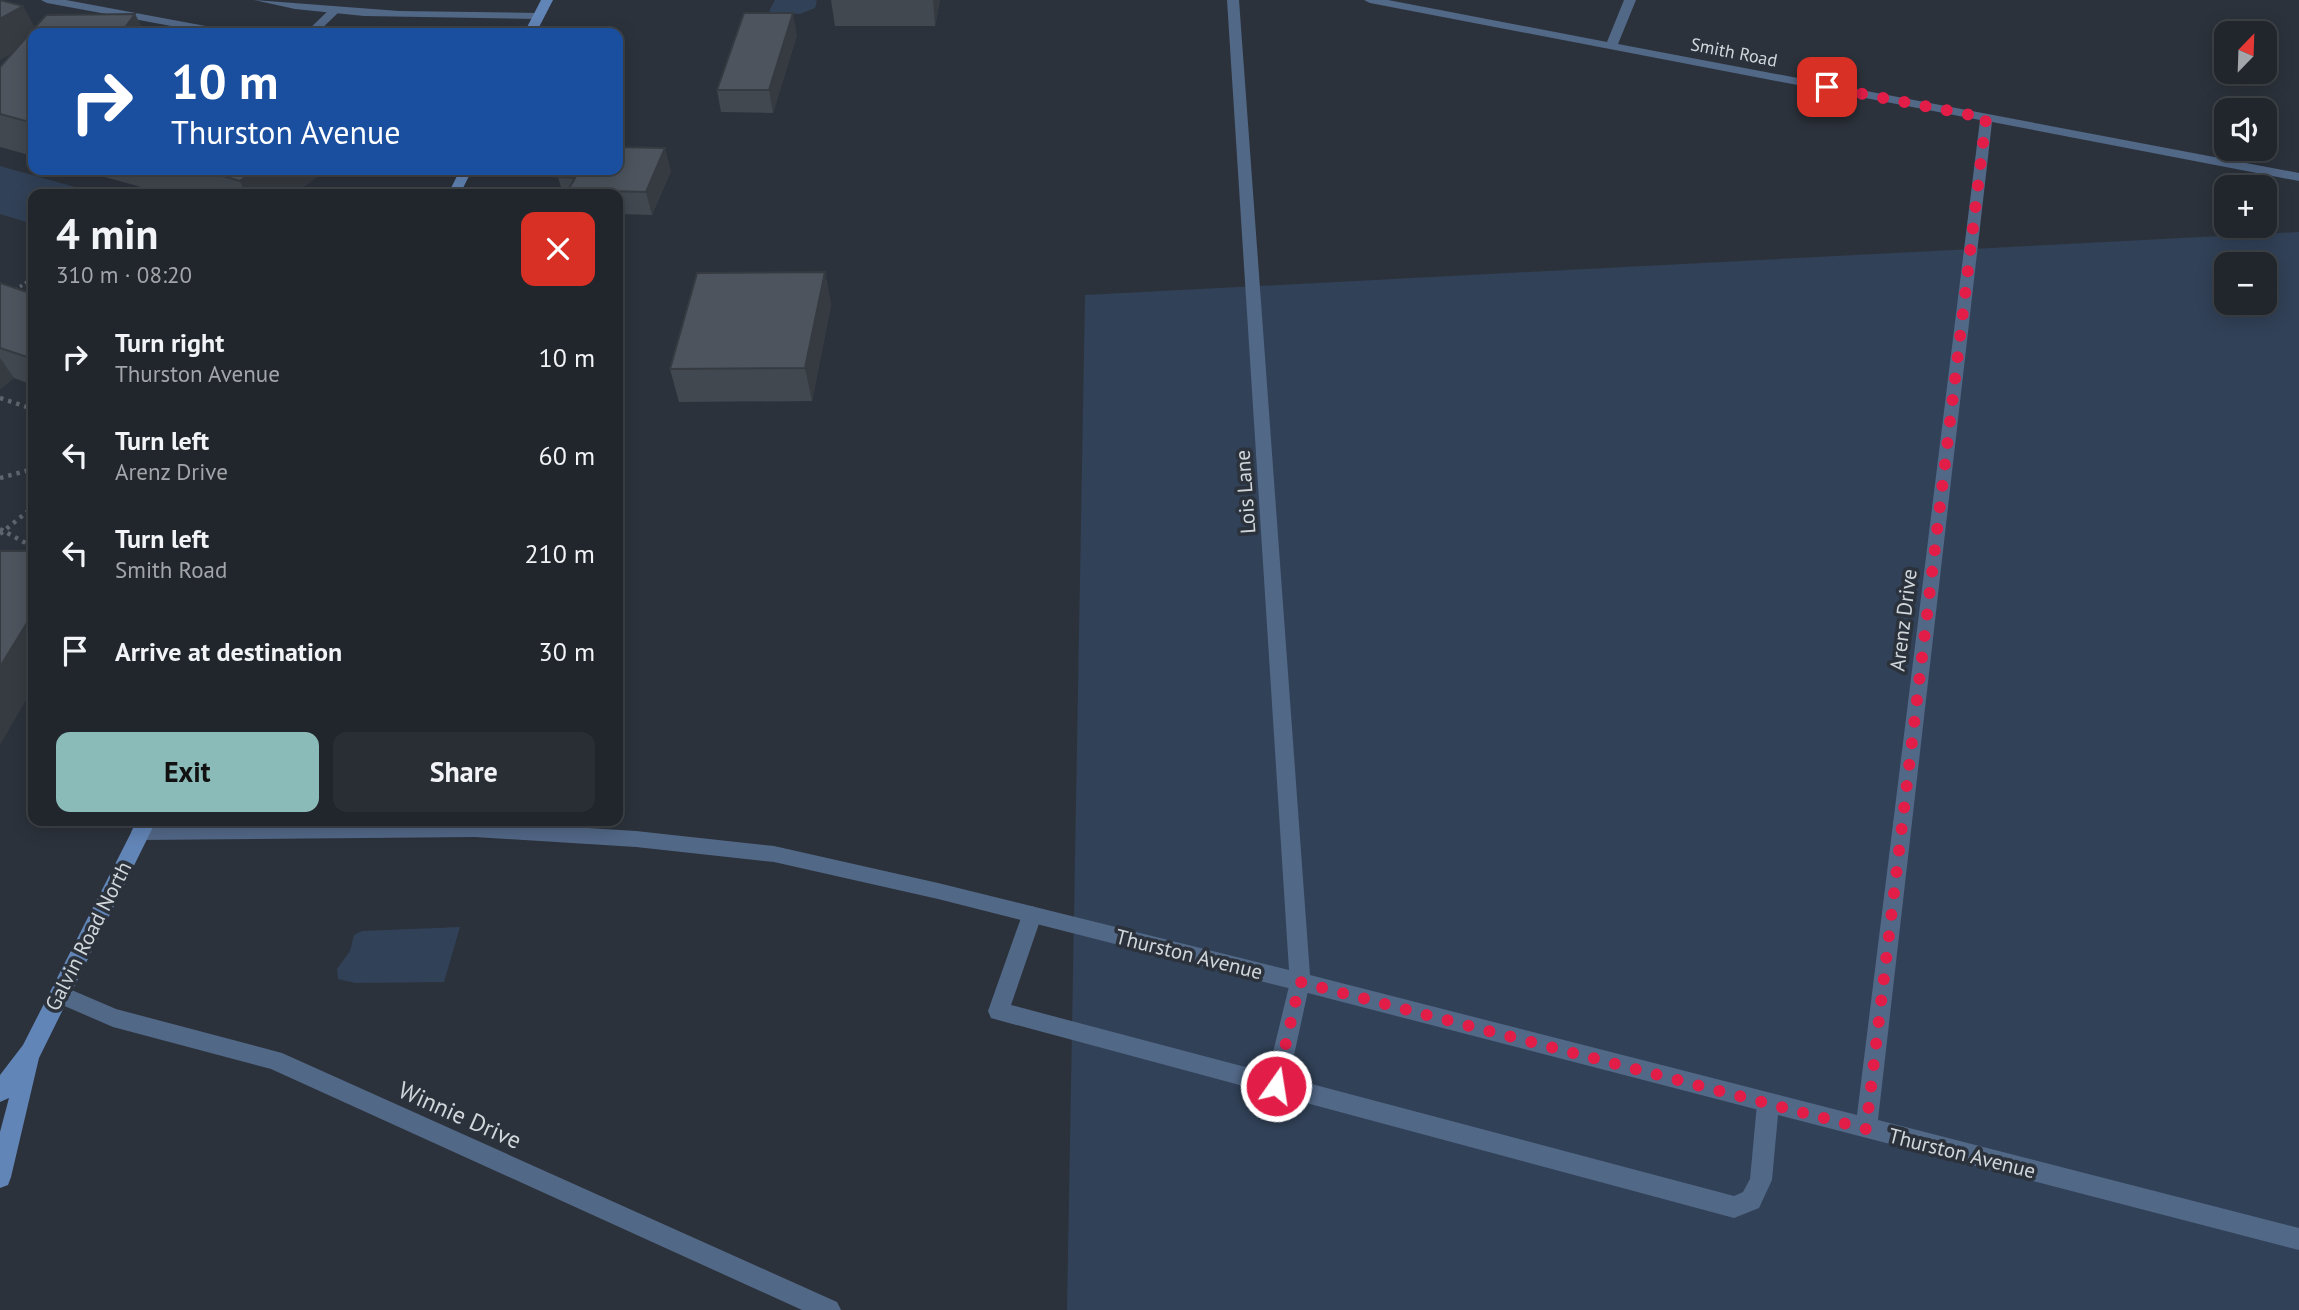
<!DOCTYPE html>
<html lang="en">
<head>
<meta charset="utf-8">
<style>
	:root { --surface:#21262c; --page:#292e34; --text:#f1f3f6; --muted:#a2a5a9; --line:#3e4348; --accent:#8bbbb9 }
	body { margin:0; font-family:"PT Sans",sans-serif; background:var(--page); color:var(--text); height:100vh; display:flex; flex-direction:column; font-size:26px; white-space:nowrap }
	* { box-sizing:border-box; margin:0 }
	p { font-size:23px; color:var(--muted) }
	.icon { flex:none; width:38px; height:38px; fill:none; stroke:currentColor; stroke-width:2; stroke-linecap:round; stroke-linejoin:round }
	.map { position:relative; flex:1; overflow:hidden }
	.sheet { position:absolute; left:28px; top:189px; width:595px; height:637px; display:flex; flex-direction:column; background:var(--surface); border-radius:14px; box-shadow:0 4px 18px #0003,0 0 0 2px var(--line) }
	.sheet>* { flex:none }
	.hud { position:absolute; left:28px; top:28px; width:595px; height:147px; border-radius:14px; box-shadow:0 4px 18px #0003,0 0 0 2px var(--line); background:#1a4fa0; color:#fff; overflow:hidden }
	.needle { width:46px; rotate:23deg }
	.fabs { position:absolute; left:2214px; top:21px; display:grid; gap:14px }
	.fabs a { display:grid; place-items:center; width:63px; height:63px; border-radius:14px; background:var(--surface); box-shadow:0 4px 18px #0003,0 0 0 2px var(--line); font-size:35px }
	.pin { position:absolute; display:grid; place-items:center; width:60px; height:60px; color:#fff; margin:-30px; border-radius:14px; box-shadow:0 4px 10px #0006 }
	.me { position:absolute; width:77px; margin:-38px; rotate:13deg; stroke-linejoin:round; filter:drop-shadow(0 0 5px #0008) }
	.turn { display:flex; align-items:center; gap:24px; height:147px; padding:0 28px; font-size:32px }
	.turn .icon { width:91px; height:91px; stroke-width:2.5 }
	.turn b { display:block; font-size:49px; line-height:60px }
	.round { display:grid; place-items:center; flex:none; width:74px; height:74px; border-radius:14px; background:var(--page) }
	.head { display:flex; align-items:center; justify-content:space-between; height:119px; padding:0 28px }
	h1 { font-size:42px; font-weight:600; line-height:52px }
	.action { display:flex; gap:14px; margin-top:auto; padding:14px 28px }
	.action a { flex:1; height:80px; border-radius:14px; background:var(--accent); color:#111; font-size:28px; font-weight:600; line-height:80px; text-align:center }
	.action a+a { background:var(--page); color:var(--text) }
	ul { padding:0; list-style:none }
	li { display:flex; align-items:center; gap:21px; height:98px; padding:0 28px }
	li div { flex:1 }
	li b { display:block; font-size:26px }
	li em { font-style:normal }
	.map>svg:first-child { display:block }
	.green { fill:#314157; fill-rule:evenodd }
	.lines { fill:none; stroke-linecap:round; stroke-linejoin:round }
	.path-far1 { stroke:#5f656d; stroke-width:3.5; stroke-dasharray:2.5 3.5; stroke-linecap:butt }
	.path { stroke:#5f656d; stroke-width:4.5; stroke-dasharray:3.5 5; stroke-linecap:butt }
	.lane { fill:#526887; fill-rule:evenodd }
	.street { fill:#526887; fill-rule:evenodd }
	.secondary { fill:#6285b7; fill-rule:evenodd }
	.wall { fill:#424850 }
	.shaded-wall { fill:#363b41 }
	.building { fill:#4d545d; stroke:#363b41; stroke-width:2 }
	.route { stroke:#e11d48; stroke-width:12; stroke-dasharray:0 21.6 }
	.labels { text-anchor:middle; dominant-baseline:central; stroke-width:7; stroke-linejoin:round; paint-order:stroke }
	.far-street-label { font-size:18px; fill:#d1d6db; stroke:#2c323b }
	.street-label { font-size:21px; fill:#d1d6db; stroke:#2c323b }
	.near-street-label { font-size:24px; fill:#d1d6db; stroke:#2c323b }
</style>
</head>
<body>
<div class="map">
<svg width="2299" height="1310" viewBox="0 0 2299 1310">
	<rect width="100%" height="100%" fill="#2c323b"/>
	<g class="green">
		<polygon points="775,0 816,0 817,1 815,8 800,14 772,13 769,11"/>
		<polygon points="0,166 100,194 33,194 33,224 0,214"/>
		<path d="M 2299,232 L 2299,1310 L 1067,1310 L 1085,295 ZM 2226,264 L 2264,264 L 2264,303 L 2226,303 Z"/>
		<polygon points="460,927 444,982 355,983 338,979 337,969 350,951 354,935 362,931"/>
	</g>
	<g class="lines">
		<polyline class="path-far1" points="15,290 33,278"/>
		<g class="path">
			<polyline points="0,398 33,409"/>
			<polyline points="0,478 33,469"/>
			<polyline points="0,529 33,547"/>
			<polyline points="0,534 33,507"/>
		</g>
		<g class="lane">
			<polygon points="41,0 66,0 227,30 233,33 209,33 47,3"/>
			<polygon points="330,9 340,11 317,33 305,33"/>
			<polygon points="1032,906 1039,909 1042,915 1011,1005 1268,1073 1290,982 1293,976 1300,973 1307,976 1310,982 1289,1078 1734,1196 1743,1192 1750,1179 1757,1104 1760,1097 1768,1094 1776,1097 1779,1104 1772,1180 1759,1208 1734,1218 998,1020 991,1018 988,1011 1022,915 1025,909"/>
		</g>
		<g class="street">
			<polygon points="254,0 399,11 538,13 544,16 538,19 364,16 295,9"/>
			<polygon points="1227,0 1239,0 1310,975 1857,1115 1980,120 1370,3 1364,0 1388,0 1607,42 1624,0 1636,0 1618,44 2299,173 2299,181 1992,122 1878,1120 2299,1228 2299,1250 1300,991 938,899 774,862 636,847 475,837 141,840 134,838 131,832 134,826 141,824 475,821 636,831 774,846 938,883 1289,970"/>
			<polygon points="60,985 116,1009 282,1053 837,1302 841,1310 802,1310 271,1069 113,1027 53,1001 50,994 53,987"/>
		</g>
		<g class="secondary">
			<polygon points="541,0 553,0 536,33 524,33"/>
			<polygon points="460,170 472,170 460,194 448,194"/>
			<polygon points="137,821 156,821 39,1058 11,1177 8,1185 0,1188 0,1132 9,1098 0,1102 0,1075 23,1045"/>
		</g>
	</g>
	<g class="wall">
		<polygon points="0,0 33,33 33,156 0,147 0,67 12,53 0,60"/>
		<polygon points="831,0 940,0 935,26 835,26"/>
		<polygon points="797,35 773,113 721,112 717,90"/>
		<polygon points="80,170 326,170 294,194 166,194"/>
		<polygon points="671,171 652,215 618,214 618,194 563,194 558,177"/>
		<polygon points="825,272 831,305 812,401 679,402 670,369"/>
		<polygon points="0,283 33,294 33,385 14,378 0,389"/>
	</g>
	<g class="shaded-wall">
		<polygon points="933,0 940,0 935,26"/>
		<polygon points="23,6 38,33 33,41 0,60 0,19"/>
		<polygon points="793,13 797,35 773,113 769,90"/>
		<polygon points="135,14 145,33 121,33"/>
		<polygon points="665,148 671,171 652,215 646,192"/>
		<polygon points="254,170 326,170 294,194 246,194 240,181"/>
		<polygon points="825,272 831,305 812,401 805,368"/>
		<polygon points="0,358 14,378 0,389"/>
		<polygon points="33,613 33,688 0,745 0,667"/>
	</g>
	<g class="building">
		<polygon points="0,0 23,6 0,19"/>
		<polygon points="744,13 793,13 769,90 717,90"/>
		<polygon points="135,14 121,33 33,33 33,123 0,114 0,67 46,15"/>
		<polygon points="618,147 665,148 646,192 568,190 575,178 558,177 561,170 618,170"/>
		<polygon points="201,170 254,170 240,181"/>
		<polygon points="825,272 805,368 670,369 697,273"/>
		<polygon points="0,283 33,294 33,359 0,348"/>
		<polygon points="0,551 33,551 33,613 0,667"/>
	</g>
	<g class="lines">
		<polyline class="route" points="1276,1086 1300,982 1866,1129 1986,118 1827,87"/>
	</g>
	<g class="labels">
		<g class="far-street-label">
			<text transform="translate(1734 52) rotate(11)">Smith Road</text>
		</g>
		<g class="street-label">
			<text transform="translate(1245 492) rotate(-94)">Lois Lane</text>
			<text transform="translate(1903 620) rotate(-83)">Arenz Drive</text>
			<text transform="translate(88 936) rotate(-63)">Galvin Road North</text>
			<text transform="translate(1189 954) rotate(14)">Thurston Avenue</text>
			<text transform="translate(1962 1153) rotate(14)">Thurston Avenue</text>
		</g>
		<g class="near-street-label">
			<text transform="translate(460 1115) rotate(24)">Winnie Drive</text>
		</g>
	</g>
</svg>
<div class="fabs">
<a><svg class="needle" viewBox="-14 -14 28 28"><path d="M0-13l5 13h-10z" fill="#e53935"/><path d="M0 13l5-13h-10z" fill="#a2a5a9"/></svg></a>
<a><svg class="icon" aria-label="sound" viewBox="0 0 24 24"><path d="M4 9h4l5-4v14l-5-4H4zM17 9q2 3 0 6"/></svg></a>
<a>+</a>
<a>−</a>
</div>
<div class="pin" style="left:1827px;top:87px;background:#d93025"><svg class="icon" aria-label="arrive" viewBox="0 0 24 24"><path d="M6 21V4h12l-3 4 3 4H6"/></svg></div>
<svg class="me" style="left:1276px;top:1086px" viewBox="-20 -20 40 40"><circle r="17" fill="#e11d48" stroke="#fff" stroke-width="3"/><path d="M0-11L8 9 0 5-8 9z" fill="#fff"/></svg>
<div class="hud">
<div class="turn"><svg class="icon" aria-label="right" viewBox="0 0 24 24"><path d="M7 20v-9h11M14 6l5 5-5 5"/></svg><div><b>10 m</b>Thurston Avenue</div></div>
</div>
<section class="sheet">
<div class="head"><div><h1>4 min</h1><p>310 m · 08:20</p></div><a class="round" style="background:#d93025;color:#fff"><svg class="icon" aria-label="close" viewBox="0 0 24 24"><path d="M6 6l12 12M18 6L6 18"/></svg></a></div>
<ul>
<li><svg class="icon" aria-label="right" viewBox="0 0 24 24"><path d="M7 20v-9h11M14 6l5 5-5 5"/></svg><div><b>Turn right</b><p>Thurston Avenue</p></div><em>10 m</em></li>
<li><svg class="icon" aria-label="left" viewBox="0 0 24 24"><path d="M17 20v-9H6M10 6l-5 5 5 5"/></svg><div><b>Turn left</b><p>Arenz Drive</p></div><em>60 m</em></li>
<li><svg class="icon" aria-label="left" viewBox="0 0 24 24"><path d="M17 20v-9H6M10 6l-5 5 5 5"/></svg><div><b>Turn left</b><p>Smith Road</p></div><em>210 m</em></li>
<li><svg class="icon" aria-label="arrive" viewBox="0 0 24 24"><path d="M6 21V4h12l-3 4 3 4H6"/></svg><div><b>Arrive at destination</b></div><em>30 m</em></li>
</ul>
<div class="action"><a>Exit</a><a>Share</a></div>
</section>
</div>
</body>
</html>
